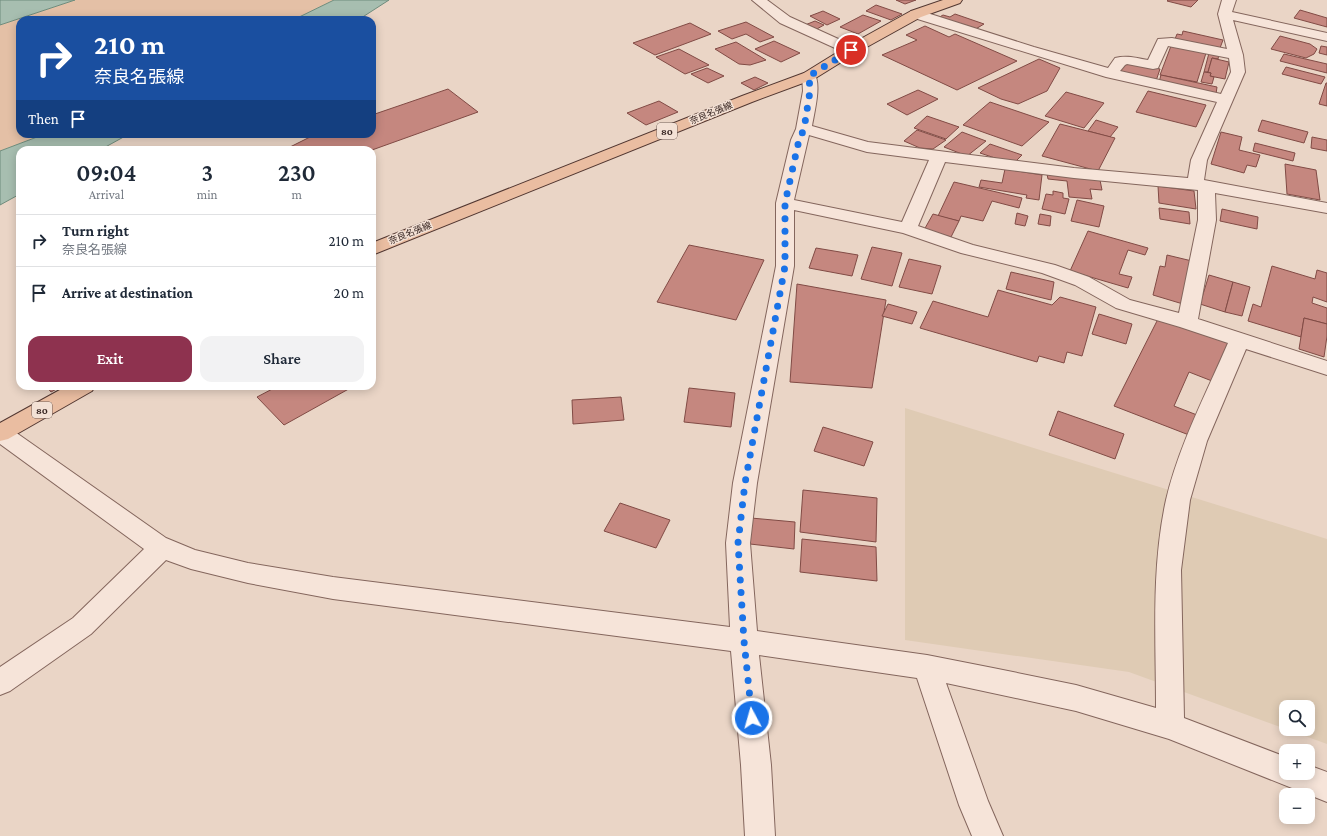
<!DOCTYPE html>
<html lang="en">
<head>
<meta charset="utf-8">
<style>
	:root { --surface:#fff; --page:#f2f2f3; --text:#1f2937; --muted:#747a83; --line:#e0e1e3; --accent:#8e324f }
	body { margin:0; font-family:"Crimson Pro","Noto Sans JP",serif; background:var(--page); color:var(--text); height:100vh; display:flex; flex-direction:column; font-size:15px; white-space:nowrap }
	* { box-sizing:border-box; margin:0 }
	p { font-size:13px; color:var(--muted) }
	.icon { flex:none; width:22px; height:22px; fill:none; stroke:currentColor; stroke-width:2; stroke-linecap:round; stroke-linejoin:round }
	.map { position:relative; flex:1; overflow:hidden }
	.sheet { position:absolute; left:16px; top:146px; width:360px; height:244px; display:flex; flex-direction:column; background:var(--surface); border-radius:12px; box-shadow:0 2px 10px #0003 }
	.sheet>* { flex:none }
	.banner { position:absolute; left:16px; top:16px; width:360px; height:122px; border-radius:12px; box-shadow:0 2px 10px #0003; background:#1a4fa0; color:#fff; overflow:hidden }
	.buttons { position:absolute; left:1279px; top:700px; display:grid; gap:8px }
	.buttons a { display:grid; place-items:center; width:36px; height:36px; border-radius:8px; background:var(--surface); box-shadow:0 2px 10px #0003; font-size:20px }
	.pin { position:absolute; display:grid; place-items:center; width:34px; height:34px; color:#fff; margin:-17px; border:2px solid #fff; border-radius:50%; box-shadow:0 1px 4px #0007 }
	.me { position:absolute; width:44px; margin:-22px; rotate:354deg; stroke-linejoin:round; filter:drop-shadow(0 0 3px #0008) }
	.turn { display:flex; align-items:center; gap:14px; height:84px; padding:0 12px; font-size:18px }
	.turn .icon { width:52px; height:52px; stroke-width:2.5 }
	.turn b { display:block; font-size:28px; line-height:34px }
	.then { display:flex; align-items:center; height:38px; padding:0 12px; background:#0003; gap:8px; font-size:15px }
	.eta { display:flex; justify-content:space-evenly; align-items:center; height:68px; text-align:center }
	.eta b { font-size:24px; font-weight:600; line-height:28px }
	.cta { display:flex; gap:8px; margin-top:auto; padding:8px 12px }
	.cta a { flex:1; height:46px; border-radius:12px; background:var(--accent); color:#fff; font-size:16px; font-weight:600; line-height:46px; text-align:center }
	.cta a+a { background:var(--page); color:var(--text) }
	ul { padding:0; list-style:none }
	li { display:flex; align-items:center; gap:12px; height:52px; padding:0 12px; border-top:1px solid var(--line) }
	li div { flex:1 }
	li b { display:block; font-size:15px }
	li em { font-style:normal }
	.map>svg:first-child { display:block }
	.farmland { fill:#dfcbb4; fill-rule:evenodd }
	.sand { fill:#e4c0a6 }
	.water { fill:#a7beb0; stroke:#6f8c7c }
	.building { fill:#c5877f; stroke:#814b45 }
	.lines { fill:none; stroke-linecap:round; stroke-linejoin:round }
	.minor-casing { stroke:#84665d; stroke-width:2 }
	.major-casing { stroke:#523731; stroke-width:2 }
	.minor { fill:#f6e4d9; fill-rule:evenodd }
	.major { fill:#eabda1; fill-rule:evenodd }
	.route { stroke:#1a73e8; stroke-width:7; stroke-dasharray:0 12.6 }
	.labels { text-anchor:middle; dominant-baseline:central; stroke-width:3; stroke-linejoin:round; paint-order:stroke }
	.far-street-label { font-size:9px; fill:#362420; stroke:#f3e1d5 }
	.shield { fill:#f3e1d5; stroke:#6f5d56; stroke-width:1 }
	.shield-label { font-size:10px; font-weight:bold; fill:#362420 }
</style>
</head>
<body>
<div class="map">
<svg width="1327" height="836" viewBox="0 0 1327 836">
	<rect width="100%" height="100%" fill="#ead5c6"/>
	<path class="farmland" d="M 905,408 L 1327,539 L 1327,744 L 1129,672 L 905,640 ZM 1286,707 L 1308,707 L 1308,729 L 1286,729 Z"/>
	<polygon class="sand" points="75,0 334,0 293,20 20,20 20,134 45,134 0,151 0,25"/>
	<g class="water">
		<polygon points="0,0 75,0 0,25"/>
		<polygon points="334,0 389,0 358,20 293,20"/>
		<polygon points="45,134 129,134 100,150 20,150 20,194 0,205 0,151"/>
	</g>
	<g class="building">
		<polygon points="896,0 916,0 905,4"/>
		<polygon points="1168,0 1198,0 1191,7 1167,1"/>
		<polygon points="876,5 902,14 891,20 866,11"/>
		<polygon points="1300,10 1327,18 1327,27 1294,18"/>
		<polygon points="823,11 840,19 827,25 810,16"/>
		<polygon points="955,14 984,24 974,30 938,18 943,15 950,17"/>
		<polygon points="863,15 881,21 858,34 840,27"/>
		<polygon points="815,21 824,25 815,30 805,25"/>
		<polygon points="746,22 774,37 760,42 746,34 732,39 718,31"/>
		<polygon points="690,23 711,34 655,55 633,43"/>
		<polygon points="925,26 949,37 955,34 1017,61 957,90 882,55 917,40 906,35"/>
		<polygon points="1183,31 1223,40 1220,48 1175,39 1177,34 1182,35"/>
		<polygon points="1280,36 1310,44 1317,49 1314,54 1306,58 1271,49"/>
		<polygon points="774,41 800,53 781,62 755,49"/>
		<polygon points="736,42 766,60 750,65 739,64 715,49"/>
		<polygon points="1171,46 1206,53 1197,82 1160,75"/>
		<polygon points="1321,46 1327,47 1327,55 1319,53"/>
		<polygon points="679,49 709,65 685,74 656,57"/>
		<polygon points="1209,53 1219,54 1218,59 1212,58 1208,72 1204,72"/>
		<polygon points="1284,54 1327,64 1327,73 1280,61"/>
		<polygon points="1212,58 1229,62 1225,79 1210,76 1211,73 1208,72"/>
		<polygon points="1039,59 1060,68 1047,91 1018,104 1001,99 978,88"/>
		<polygon points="1125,62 1160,69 1156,81 1119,73"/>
		<polygon points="1286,67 1325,77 1321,84 1282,74"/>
		<polygon points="707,68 724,76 708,83 691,74"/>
		<polygon points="1204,72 1211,73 1210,76 1214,77 1212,84 1201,82"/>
		<polygon points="1161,75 1217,87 1216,94 1159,82"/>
		<polygon points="755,77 768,83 754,90 741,83"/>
		<polygon points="1326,83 1327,83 1327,106 1319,104"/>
		<polygon points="448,89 478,112 372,150 284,150 316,134 372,134 372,115"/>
		<polygon points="918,90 938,99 907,115 887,104"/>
		<polygon points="1148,91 1206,105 1196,127 1136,112"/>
		<polygon points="1066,92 1104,103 1084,128 1045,116"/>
		<polygon points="659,101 678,112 646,125 627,113"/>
		<polygon points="990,102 1049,122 1022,146 963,125"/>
		<polygon points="927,116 959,127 946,139 914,128"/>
		<polygon points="1096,120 1118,127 1110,137 1088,131"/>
		<polygon points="1262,120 1308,132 1304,143 1258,131"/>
		<polygon points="1060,124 1115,138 1098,171 1042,156"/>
		<polygon points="917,130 946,140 933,149 920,148 904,141"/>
		<polygon points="962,132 986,141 967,156 944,147"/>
		<polygon points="1221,132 1242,137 1239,150 1260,155 1256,167 1247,165 1244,173 1211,164"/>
		<polygon points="1312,137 1327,140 1327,151 1311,148"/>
		<polygon points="1255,143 1295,153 1293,161 1253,151"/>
		<polygon points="990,144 1022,155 1013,164 980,153"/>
		<polygon points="1285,164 1316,170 1320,200 1287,194"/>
		<polygon points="1005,169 1042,175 1039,200 1026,198 1027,195 979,187 981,180 1002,183"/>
		<polygon points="1047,174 1100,180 1102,190 1090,189 1092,199 1069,197 1067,181 1048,179"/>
		<polygon points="954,182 1022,198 1019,208 992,201 983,221 961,216 959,221 938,216"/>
		<polygon points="1158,186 1194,191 1196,209 1159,203"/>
		<polygon points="1053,191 1063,193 1063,198 1069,199 1065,214 1042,209 1046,194 1053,195"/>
		<polygon points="1077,200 1104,206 1099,227 1071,221"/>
		<polygon points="1159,208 1189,212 1190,224 1160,219"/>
		<polygon points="1222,209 1258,217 1257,229 1220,221"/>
		<polygon points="1017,213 1028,216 1025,226 1015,224"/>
		<polygon points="933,214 959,221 951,237 924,230"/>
		<polygon points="1040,214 1051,216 1050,226 1038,224"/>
		<polygon points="1088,231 1148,248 1145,255 1128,250 1119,274 1132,277 1128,288 1070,271"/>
		<polygon points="689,245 764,260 736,320 657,302"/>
		<polygon points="872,247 902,253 892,286 861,279"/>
		<polygon points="816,248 858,255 852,276 809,268"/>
		<polygon points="1167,255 1192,261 1183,304 1153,295 1160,266 1165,267"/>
		<polygon points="909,259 941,266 932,294 899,287"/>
		<polygon points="1272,266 1315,279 1317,270 1327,273 1327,302 1313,297 1312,303 1327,308 1327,324 1304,318 1301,337 1248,321 1253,304 1261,307"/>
		<polygon points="1011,272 1054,282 1051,300 1006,289"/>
		<polygon points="1209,275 1233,282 1225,312 1200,304"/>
		<polygon points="1233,282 1250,287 1242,316 1225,312"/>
		<polygon points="797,284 886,300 872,388 790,382"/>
		<polygon points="998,290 1052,305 1060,297 1096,307 1082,356 1067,352 1064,363 1039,356 1037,362 920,328 933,301 988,317"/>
		<polygon points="888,304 917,312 912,324 882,316"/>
		<polygon points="1099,314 1132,324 1126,344 1092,334"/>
		<polygon points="1304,318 1327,324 1327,336 1324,357 1299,349"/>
		<polygon points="1158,319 1228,343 1212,381 1189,372 1174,406 1197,415 1189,435 1114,406"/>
		<polygon points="46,386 62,386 51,392"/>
		<polygon points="278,386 354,386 284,425 257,397"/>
		<polygon points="689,388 735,393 731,427 684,422"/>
		<polygon points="621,397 624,420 573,424 572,400"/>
		<polygon points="1058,411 1124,434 1115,459 1049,435"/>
		<polygon points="823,427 873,442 864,466 814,451"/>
		<polygon points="803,490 877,498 876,542 800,532"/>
		<polygon points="620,503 670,520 656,548 604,531"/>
		<polygon points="751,518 795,522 794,549 750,544"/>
		<polygon points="802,539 876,547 877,581 800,572"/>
	</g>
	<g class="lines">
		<defs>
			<g id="minor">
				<polygon points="752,0 767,0 790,17 856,47 858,50 856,53 851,54 846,53 780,23"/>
				<path d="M 1222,0 L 1236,0 L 1232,12 L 1327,33 L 1327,41 L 1233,20 L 1243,55 L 1245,72 L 1207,160 L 1204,180 L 1327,203 L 1327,213 L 1215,193 L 1216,220 L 1198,319 L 1327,361 L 1327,375 L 1246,349 L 1207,441 L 1190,500 L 1181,570 L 1184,718 L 1286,757 L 1286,773 L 1308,773 L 1308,765 L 1327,772 L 1327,802 L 1169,739 L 1076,711 L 946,683 L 988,801 L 1003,836 L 972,836 L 959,805 L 917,678 L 759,655 L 771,765 L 775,836 L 745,836 L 741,765 L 731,651 L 333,599 L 248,583 L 191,569 L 166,560 L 91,634 L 10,691 L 0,695 L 0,667 L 73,618 L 144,549 L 0,444 L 0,425 L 8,427 L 166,538 L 195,550 L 248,563 L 333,577 L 730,627 L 726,543 L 733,483 L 776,266 L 776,203 L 791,140 L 796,129 L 803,91 L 802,76 L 804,73 L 809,72 L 814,73 C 822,84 814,113 812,126 L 868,142 L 1074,168 L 1188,178 L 1191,160 L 1217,102 L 1106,77 L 911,17 L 909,14 L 911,11 L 921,11 L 1034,47 L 1108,68 L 1115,58 C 1127,55 1136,58 1148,60 L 1158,39 L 1172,38 L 1227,49 L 1218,14 ZM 1168,46 L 1229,58 L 1231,72 L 1221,94 L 1120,71 L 1125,65 L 1127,64 L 1153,69 L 1158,68 ZM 809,135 L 867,152 L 929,160 L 902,222 L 794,200 ZM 945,162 L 1074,178 L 1198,190 L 1198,220 L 1179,313 L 1130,300 L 1089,277 L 1055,265 L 973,245 L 918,226 ZM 794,210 L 903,233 L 961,253 L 1042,273 L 1075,285 L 1116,308 L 1180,327 L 1228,343 C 1206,394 1179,445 1166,500 C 1151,568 1156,639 1156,708 L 1076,685 L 993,668 L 927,655 L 757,631 L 750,543 L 757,483 L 794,266 Z"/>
			</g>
			<g id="major">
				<polygon points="943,0 962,0 960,3 921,17 856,53 814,79 752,102 372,255 372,243 742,96 804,73 846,47 911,11"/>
				<polygon points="67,386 95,386 92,391 8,439 0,441 0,423"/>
			</g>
		</defs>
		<use href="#minor" class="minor-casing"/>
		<use href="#major" class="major-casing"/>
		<use href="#minor" class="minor"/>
		<use href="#major" class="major"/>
	</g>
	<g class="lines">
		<polyline class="route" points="752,718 744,641 738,543 745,483 785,266 785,203 799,140 804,129 810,91 809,76 851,50"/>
	</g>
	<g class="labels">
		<g class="far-street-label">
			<text transform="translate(711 113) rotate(-22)">奈良名張線</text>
			<text transform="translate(410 233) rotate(-22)">奈良名張線</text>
		</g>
		<g class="shield">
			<rect x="657" y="123" width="20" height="16" rx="3"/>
			<rect x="32" y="402" width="20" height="16" rx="3"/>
		</g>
		<g class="shield-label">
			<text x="667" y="131">80</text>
			<text x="42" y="410">80</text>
		</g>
	</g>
</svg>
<div class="buttons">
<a><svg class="icon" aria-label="search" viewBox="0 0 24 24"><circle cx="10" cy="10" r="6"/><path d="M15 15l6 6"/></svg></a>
<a>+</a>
<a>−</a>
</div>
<div class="pin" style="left:851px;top:50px;background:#d93025"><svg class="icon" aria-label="arrive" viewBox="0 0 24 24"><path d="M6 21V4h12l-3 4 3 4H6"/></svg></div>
<svg class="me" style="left:752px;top:718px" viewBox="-20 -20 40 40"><circle r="17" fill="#1a73e8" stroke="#fff" stroke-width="3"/><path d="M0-11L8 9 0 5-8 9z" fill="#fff"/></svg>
<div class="banner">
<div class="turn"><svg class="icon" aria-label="right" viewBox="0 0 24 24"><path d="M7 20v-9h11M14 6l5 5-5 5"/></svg><div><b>210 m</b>奈良名張線</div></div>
<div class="then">Then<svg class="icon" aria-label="arrive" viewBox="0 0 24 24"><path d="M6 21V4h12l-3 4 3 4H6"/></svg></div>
</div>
<section class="sheet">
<div class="eta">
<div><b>09:04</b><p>Arrival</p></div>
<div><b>3</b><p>min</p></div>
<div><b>230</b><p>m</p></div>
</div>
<ul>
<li><svg class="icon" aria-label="right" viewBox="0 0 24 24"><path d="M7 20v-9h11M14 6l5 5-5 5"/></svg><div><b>Turn right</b><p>奈良名張線</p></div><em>210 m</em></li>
<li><svg class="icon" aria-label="arrive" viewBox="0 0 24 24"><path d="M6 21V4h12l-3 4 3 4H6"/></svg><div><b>Arrive at destination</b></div><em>20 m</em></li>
</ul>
<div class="cta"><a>Exit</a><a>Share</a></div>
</section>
</div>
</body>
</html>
